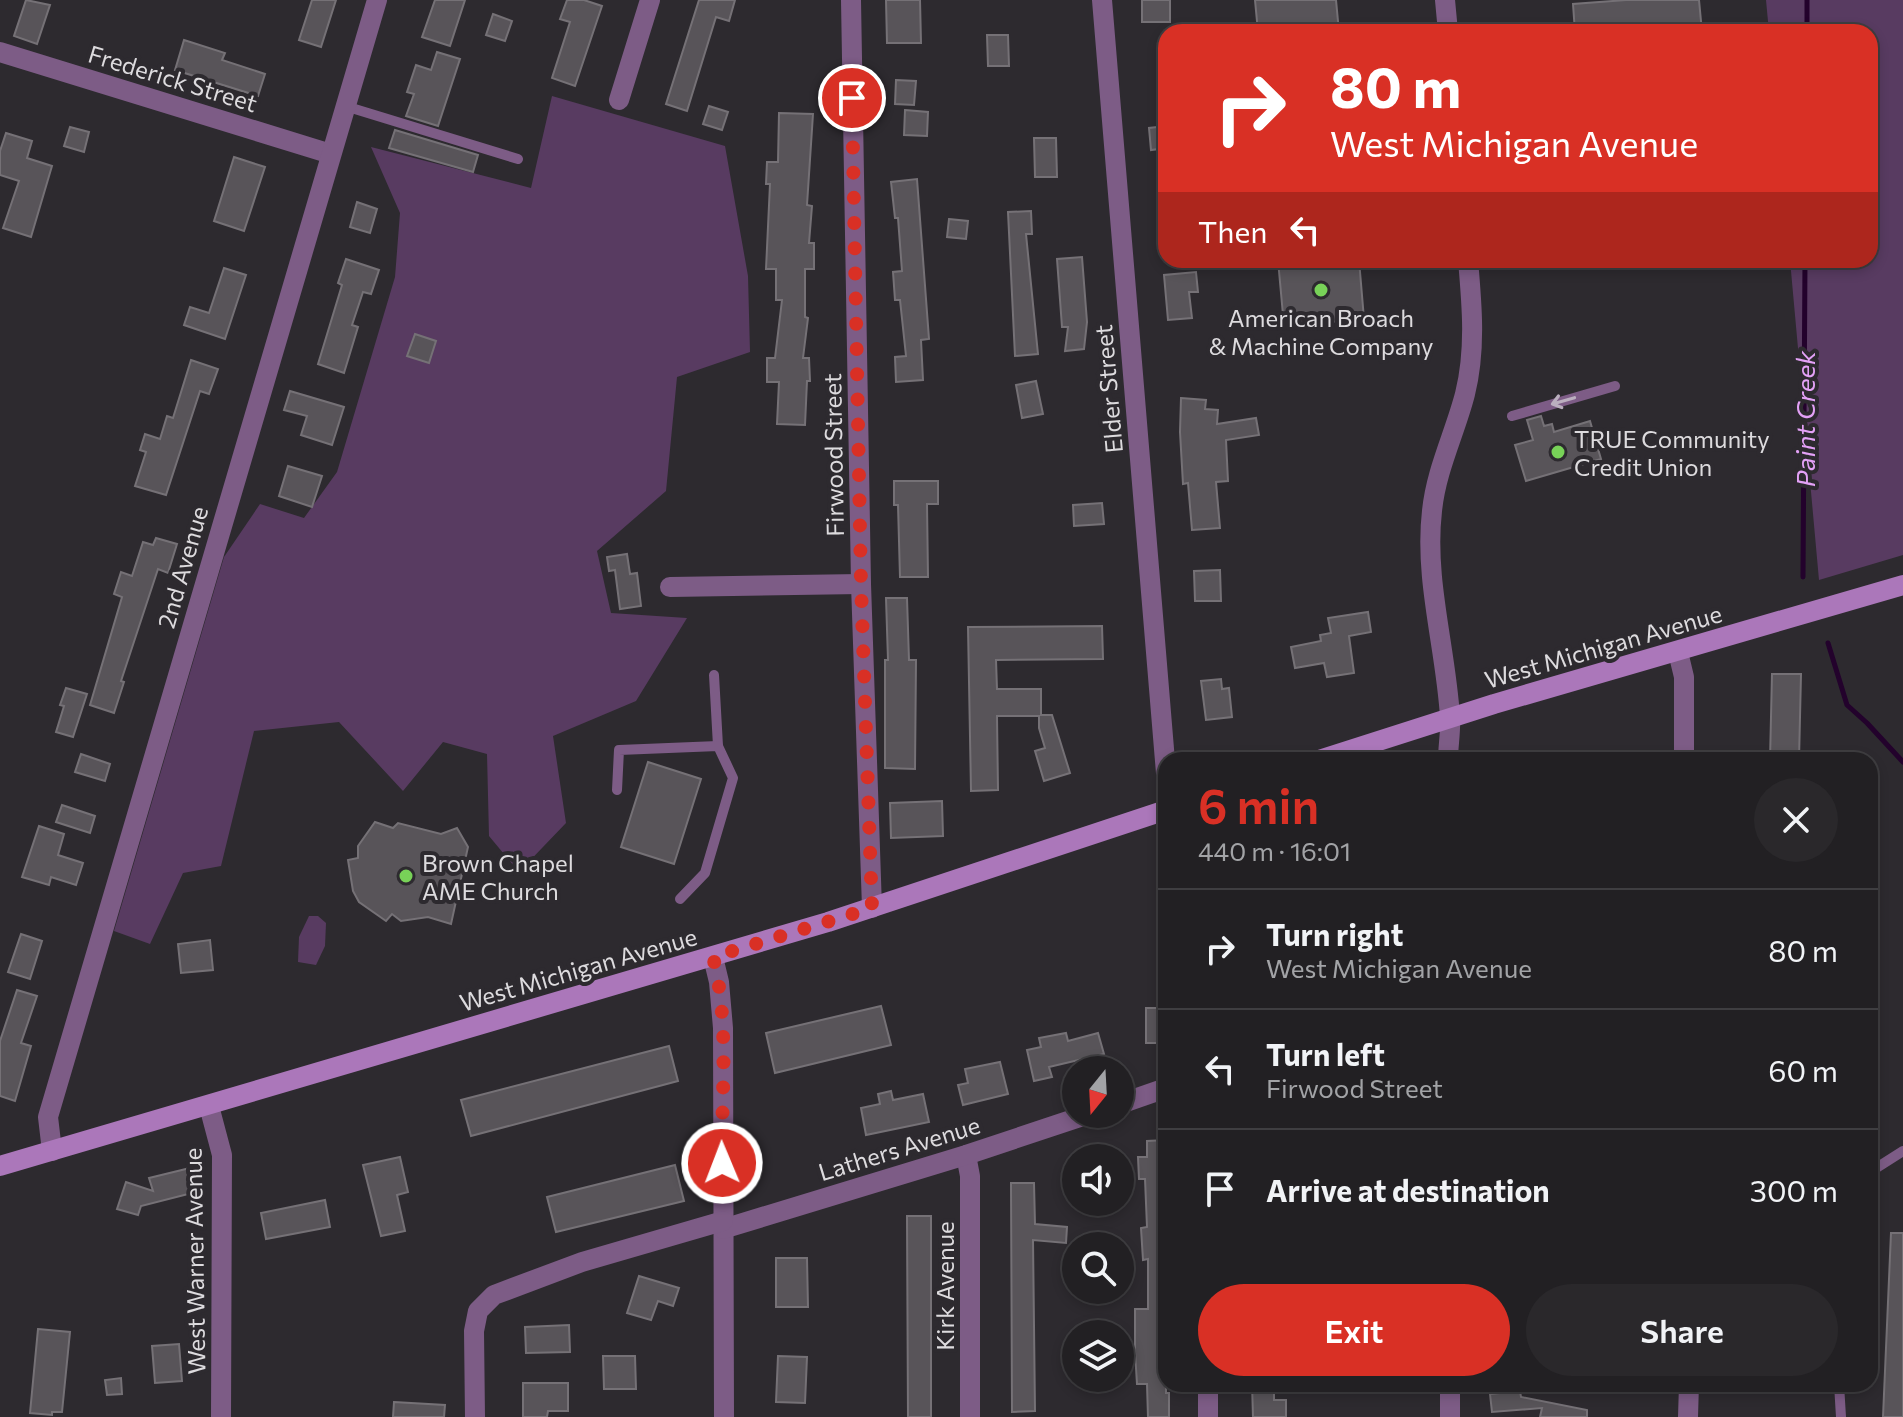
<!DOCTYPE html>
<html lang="en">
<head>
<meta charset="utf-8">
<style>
	:root { --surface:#222023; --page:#2a282b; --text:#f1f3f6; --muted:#a2a3a6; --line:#3f3e41; --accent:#d93025 }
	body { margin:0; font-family:Commissioner,sans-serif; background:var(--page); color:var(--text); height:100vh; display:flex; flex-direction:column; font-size:30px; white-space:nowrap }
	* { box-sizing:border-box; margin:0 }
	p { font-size:26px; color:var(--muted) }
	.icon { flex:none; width:44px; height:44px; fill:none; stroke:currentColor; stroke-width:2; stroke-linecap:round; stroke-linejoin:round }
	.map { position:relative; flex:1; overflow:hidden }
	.panel { position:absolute; left:1158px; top:752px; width:720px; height:640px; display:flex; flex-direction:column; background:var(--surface); border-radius:24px; box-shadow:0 4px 12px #0003,0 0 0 2px var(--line) }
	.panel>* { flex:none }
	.top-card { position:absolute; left:1158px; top:24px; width:720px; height:244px; border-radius:24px; box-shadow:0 4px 12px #0003,0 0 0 2px var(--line); background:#d93025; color:#fff; overflow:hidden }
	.needle { width:52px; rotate:198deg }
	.fabs { position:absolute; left:1062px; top:1056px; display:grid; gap:16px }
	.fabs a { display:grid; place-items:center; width:72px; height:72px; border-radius:50%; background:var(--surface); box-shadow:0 4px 12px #0003,0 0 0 2px var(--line); font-size:40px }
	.pin { position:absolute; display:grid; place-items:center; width:68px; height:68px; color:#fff; margin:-34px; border:4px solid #fff; border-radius:50%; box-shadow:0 2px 8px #0007 }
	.me { position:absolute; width:88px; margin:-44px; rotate:359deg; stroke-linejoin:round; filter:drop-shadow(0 0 6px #0008) }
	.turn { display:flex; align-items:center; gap:28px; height:168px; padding:0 40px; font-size:36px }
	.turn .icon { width:104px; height:104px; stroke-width:2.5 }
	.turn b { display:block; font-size:56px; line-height:68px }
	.then { display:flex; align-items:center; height:76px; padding:0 40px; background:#0003; gap:16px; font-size:30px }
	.round { display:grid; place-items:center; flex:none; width:84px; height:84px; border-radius:42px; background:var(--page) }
	.head { display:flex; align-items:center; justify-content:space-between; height:136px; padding:0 40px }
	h1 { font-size:48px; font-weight:600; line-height:60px; color:var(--accent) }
	.button { display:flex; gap:16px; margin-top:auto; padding:16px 40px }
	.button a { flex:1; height:92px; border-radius:48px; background:var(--accent); color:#fff; font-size:32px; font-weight:600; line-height:92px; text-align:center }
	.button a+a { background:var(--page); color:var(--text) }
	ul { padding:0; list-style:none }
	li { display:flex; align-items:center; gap:24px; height:120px; padding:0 40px; border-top:2px solid var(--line) }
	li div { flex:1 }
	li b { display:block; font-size:30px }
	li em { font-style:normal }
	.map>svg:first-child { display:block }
	.green { fill:#583b61 }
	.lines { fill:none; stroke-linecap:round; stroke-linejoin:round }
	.stream { stroke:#23022c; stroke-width:5 }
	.building { fill:#585459; stroke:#757176; stroke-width:2 }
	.lane { stroke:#7d5c86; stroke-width:10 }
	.street { stroke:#7d5c86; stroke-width:20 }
	.secondary { stroke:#ab77ba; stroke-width:20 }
	.oneway { stroke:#bbafbf }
	.route { stroke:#d93025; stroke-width:14; stroke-dasharray:0 25.2 }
	.poi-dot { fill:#78d258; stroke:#2d2a2f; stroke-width:3 }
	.labels { text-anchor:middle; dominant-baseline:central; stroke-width:8; stroke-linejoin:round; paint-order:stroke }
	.street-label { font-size:24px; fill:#dddbde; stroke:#2d2a2f }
	.poi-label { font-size:24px; fill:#dddbde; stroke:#2d2a2f; text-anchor:start }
	.water-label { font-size:26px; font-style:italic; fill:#e3a1f6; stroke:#2d2a2f }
</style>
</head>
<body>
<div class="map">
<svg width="1903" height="1417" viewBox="0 0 1903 1417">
	<rect width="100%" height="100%" fill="#2d2a2f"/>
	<g class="green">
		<polygon points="1766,0 1903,0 1903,555 1819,580 1790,260 1870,260 1870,32 1769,32"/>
		<polygon points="552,96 725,146 748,276 750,352 677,377 666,491 597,551 611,613 687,618 636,701 553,736 566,823 519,872 489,836 487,754 443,742 403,791 339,722 254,731 221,866 183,873 150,944 114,931 224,557 260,504 304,518 337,472 395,277 400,213 371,147 531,188"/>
		<polygon points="309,916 318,916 326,923 325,946 316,965 298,962 299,937"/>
	</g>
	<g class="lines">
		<g class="stream">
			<polyline points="1807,32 1807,0"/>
			<polyline points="1803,577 1805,260"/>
			<polyline points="1828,643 1847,705 1867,723 1903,762"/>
		</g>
	</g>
	<g class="building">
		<polygon points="26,0 50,5 37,44 14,36"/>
		<polygon points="312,0 336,0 321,47 299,40"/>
		<polygon points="435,0 465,0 450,46 422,37"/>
		<polygon points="567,0 584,0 602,6 575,86 552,78 570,22 560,19"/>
		<polygon points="699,0 735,0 729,21 716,17 687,111 666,104"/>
		<polygon points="886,0 920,0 921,43 887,43"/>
		<rect x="1142" y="0" width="28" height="22"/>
		<polygon points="1255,0 1336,0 1339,32 1258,32"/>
		<polygon points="1626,0 1699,0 1702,32 1575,32 1573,4"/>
		<polygon points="493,14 512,21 505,41 486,35"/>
		<polygon points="987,35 1008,35 1009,66 988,66"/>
		<polygon points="184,40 225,53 222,60 265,74 258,96 175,70"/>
		<polygon points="437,52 460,59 438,126 406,116 414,94 407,92 416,65 431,70"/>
		<polygon points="896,80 916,81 914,105 895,104"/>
		<polygon points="709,106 728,112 722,130 703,124"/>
		<polygon points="905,110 928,112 927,136 904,135"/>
		<polygon points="779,113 813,114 807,205 812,206 809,243 814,243 814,269 805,269 805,317 808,318 803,358 809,358 810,381 807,381 805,425 777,424 779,382 767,382 767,358 775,358 782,300 776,300 776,269 766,269 770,184 766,184 767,162 778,162"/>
		<polygon points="1166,126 1166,148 1151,150 1149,128"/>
		<polygon points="70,127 89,132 84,152 64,146"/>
		<polygon points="395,130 478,155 473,172 389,148"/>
		<polygon points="6,133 32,141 27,158 52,166 31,237 3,228 19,181 0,175 0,151"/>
		<polygon points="1034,138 1056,138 1057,177 1035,177"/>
		<polygon points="234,157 265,167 244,231 214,221"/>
		<polygon points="917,179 929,339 921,340 923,380 896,382 895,357 906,356 900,300 895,300 893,272 902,271 898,218 895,218 891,182"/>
		<polygon points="357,202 377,209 370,233 350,227"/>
		<polygon points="1031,211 1032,234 1026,234 1038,354 1015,356 1008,212"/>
		<polygon points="949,219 968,221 966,239 947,237"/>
		<polygon points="1082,257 1087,322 1084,349 1065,351 1068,327 1062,327 1057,259"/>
		<polygon points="346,259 379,270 371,294 363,292 352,325 358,327 344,373 318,364 342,285 338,283"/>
		<polygon points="1278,260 1359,260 1364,319 1284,326"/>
		<polygon points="224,268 246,275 225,339 184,325 190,307 209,313"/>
		<polygon points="1196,272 1198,292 1189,292 1192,318 1168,320 1164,275"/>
		<polygon points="415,334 436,341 429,363 407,356"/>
		<polygon points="191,360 218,369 209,394 200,391 166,495 135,486 146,452 140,450 145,434 160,439 167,416 173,418"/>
		<polygon points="1036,381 1043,414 1022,418 1016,385"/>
		<polygon points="290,391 344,407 332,445 301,435 307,416 284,410"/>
		<polygon points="1181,398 1206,400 1205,409 1218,410 1217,424 1256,418 1259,435 1226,440 1228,481 1216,482 1220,528 1192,530 1188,483 1183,484 1180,432"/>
		<polygon points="1541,416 1544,426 1552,424 1554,432 1590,421 1601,459 1526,481 1515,445 1533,440 1527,420"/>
		<polygon points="288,466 322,476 312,507 279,496"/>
		<polygon points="894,481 938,481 938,504 927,504 928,577 900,577 898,505 894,505"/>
		<polygon points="1102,503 1104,524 1074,526 1073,505"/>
		<polygon points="156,538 177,544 168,573 158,569 121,681 124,682 114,713 90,705 122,597 114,594 121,572 132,576 143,542 153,545"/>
		<polygon points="627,554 630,574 637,573 641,606 620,609 615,570 609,571 607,557"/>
		<polygon points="1220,570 1221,601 1195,601 1194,571"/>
		<polygon points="886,598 907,598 909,660 916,660 915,769 885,768 885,660 888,660"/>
		<polygon points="1368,612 1371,632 1349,636 1354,673 1327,677 1324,663 1295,668 1291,647 1321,641 1320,635 1331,633 1328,618"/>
		<polygon points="1102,626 1103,659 996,660 997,689 1041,689 1041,715 1052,715 1070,773 1044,781 1035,751 1045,748 1039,728 1039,716 997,716 998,790 971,791 968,627"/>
		<polygon points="1772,674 1801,674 1799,760 1770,760"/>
		<polygon points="1221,679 1222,689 1229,688 1232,717 1206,720 1201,681"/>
		<polygon points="66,688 87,694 73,737 56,732 64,706 60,705"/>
		<polygon points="81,754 110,764 105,781 75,772"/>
		<polygon points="648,762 701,779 674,864 621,847"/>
		<polygon points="942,801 943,836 891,838 890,803"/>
		<polygon points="62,805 95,816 90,833 56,822"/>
		<polygon points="375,822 393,828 398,823 441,834 457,828 468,847 451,924 428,917 401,921 392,914 386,921 359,902 353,891 348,860 358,858 358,846"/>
		<polygon points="39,826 64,834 58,855 83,863 76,885 51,877 49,885 22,877"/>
		<polygon points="21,934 42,941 30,979 8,972"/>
		<polygon points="210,940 213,970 181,973 178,944"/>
		<polygon points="17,990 37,996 21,1043 31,1046 15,1101 0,1096 0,1041"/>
		<polygon points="881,1006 891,1045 775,1073 766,1033"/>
		<rect x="1146" y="1008" width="20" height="35"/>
		<polygon points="1066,1033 1068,1041 1098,1033 1104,1054 1049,1067 1052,1077 1034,1081 1027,1050 1041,1047 1039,1038"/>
		<polygon points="669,1046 678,1081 471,1136 461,1100"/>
		<polygon points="1000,1062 1008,1094 963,1105 958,1085 968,1083 965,1069"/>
		<polygon points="891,1091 893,1100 923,1094 929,1122 866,1135 861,1108 880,1104 878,1094"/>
		<polygon points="1166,1140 1166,1393 1169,1393 1169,1417 1148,1417 1147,1384 1137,1384 1135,1352 1135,1309 1148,1309 1148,1259 1143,1260 1141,1228 1147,1227 1145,1179 1139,1179 1138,1157 1147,1157 1147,1141"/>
		<polygon points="400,1157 408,1192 397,1195 405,1231 381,1236 363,1165"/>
		<polygon points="675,1165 684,1201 556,1232 547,1197"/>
		<polygon points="190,1168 196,1192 141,1206 138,1215 117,1209 126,1182 153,1191 149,1178"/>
		<polygon points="1011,1183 1034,1183 1035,1224 1067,1227 1066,1243 1033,1240 1035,1411 1012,1412"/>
		<polygon points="325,1200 330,1227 266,1239 261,1213"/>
		<polygon points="907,1216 931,1216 931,1417 908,1417"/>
		<polygon points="1891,1233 1903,1233 1903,1417 1883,1417"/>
		<polygon points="776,1258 807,1258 808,1307 776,1307"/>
		<polygon points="639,1276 679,1288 673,1306 658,1301 651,1320 627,1313"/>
		<polygon points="569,1325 570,1352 526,1353 525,1327"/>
		<polygon points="38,1329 70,1332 62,1412 52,1412 52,1415 30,1413"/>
		<polygon points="179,1344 182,1381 155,1383 152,1346"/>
		<polygon points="603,1356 635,1356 636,1389 604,1389"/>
		<polygon points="778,1356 807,1357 805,1403 776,1402"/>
		<polygon points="121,1378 122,1394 107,1395 105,1380"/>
		<polygon points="523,1383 568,1383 568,1411 548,1411 547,1417 523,1417"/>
		<polygon points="1252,1384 1274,1384 1274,1400 1286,1400 1286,1417 1253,1417"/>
		<polygon points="1520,1391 1521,1397 1587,1410 1587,1417 1540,1417 1542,1408 1492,1412 1490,1394"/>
		<polygon points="394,1402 445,1405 444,1417 393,1417"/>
	</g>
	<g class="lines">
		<g class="lane">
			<polyline points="345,106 518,159"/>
			<polyline points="1512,416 1615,386"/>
			<polyline points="714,675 718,746"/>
			<polyline points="617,790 619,750 718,746 733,778 705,873 680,899"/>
			<polyline points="1870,1172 1903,1151"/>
			<polyline points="1839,1384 1841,1417"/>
		</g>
		<g class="street">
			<polyline points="851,0 861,584 872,908"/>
			<polyline points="1102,0 1166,773"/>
			<polyline points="1445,0 1448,32"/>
			<polyline points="0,52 331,154"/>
			<polyline points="619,100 650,0"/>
			<polyline points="670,587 861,584"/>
			<polyline points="1678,652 1684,677 1684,760"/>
			<path d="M 1448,760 C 1448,746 1451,731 1450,717 C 1446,649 1424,579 1432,511 C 1436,470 1455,433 1465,394 C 1476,350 1472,305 1468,260"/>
			<polyline points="713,957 719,982 723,1028 724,1417"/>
			<polyline points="1120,1104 1166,1088"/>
			<polyline points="209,1106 222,1155 221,1417"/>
			<polyline points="52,1151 48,1117 377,0"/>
			<polyline points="966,1155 970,1176 970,1417"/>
			<polyline points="723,1229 966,1155 1089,1114"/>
			<polyline points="1208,1384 1208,1417"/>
			<polyline points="1450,1384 1450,1417"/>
			<polyline points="475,1417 474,1331 478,1311 494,1295 582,1262 723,1221"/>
			<polyline points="1688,1417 1689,1384"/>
		</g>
		<g class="secondary">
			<polyline points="1319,760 1494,704 1903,585"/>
			<polyline points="0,1166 828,922 1166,810"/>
		</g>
	</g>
	<defs><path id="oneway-shaft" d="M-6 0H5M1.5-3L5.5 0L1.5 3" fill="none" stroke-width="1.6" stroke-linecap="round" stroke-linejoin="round" transform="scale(2)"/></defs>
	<use class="oneway" href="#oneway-shaft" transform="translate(1563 401) rotate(164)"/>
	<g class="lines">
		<path class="route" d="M 722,1163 C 721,1095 730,1023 713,957 L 872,908 L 861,584 L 852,98"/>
	</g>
	<g class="poi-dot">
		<circle cx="1321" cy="290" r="8"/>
		<circle cx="1558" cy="452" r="8"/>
		<circle cx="406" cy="876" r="8"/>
	</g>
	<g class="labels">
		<g class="street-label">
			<text transform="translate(173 78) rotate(17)">Frederick Street</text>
			<text transform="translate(1108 389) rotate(-95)">Elder Street</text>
			<text transform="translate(833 455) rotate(-91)">Firwood Street</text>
			<text transform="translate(182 567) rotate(-74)">2nd Avenue</text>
			<text transform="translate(1603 646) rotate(-16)">West Michigan Avenue</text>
			<text transform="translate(578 969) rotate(-16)">West Michigan Avenue</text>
			<text transform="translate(899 1148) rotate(-17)">Lathers Avenue</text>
			<text transform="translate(194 1261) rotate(-91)">West Warner Avenue</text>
			<text transform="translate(944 1286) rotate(-90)">Kirk Avenue</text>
		</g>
		<g class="poi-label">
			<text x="1321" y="317" text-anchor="middle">American Broach<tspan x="1321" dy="28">&amp; Machine Company</tspan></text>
			<text x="1574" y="438">TRUE Community<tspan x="1574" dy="28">Credit Union</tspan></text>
			<text x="422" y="862">Brown Chapel<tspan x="422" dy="28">AME Church</tspan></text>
		</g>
		<g class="water-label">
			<text transform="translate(1804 419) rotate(-90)">Paint Creek</text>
		</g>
	</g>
</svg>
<div class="fabs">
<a><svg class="needle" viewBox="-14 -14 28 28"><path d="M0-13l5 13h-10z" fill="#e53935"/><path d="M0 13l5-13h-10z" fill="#a2a3a6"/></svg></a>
<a><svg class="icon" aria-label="sound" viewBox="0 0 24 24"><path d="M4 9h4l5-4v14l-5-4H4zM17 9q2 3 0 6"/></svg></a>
<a><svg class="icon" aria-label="search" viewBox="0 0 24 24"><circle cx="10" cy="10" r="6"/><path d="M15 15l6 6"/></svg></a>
<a><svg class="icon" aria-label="layers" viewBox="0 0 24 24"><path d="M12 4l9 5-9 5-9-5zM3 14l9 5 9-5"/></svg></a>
</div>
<div class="pin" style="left:852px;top:98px;background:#d93025"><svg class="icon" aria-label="arrive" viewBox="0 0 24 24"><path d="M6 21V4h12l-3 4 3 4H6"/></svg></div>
<svg class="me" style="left:722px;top:1163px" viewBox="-20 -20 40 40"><circle r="17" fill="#d93025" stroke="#fff" stroke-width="3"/><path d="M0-11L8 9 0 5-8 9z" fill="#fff"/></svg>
<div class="top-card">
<div class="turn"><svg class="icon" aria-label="right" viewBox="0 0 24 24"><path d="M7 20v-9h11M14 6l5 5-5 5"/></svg><div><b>80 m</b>West Michigan Avenue</div></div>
<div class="then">Then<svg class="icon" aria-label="left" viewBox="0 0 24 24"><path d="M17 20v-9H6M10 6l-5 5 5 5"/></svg></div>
</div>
<section class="panel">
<div class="head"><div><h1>6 min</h1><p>440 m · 16:01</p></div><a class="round"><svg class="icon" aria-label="close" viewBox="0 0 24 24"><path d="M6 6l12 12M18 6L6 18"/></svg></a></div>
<ul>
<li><svg class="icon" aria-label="right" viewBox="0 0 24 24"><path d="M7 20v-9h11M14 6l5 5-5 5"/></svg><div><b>Turn right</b><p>West Michigan Avenue</p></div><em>80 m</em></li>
<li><svg class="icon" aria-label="left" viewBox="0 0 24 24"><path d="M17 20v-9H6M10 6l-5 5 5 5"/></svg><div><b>Turn left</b><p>Firwood Street</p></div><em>60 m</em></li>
<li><svg class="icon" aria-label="arrive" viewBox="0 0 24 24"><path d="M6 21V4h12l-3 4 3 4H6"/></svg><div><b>Arrive at destination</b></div><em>300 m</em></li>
</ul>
<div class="button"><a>Exit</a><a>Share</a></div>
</section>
</div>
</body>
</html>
